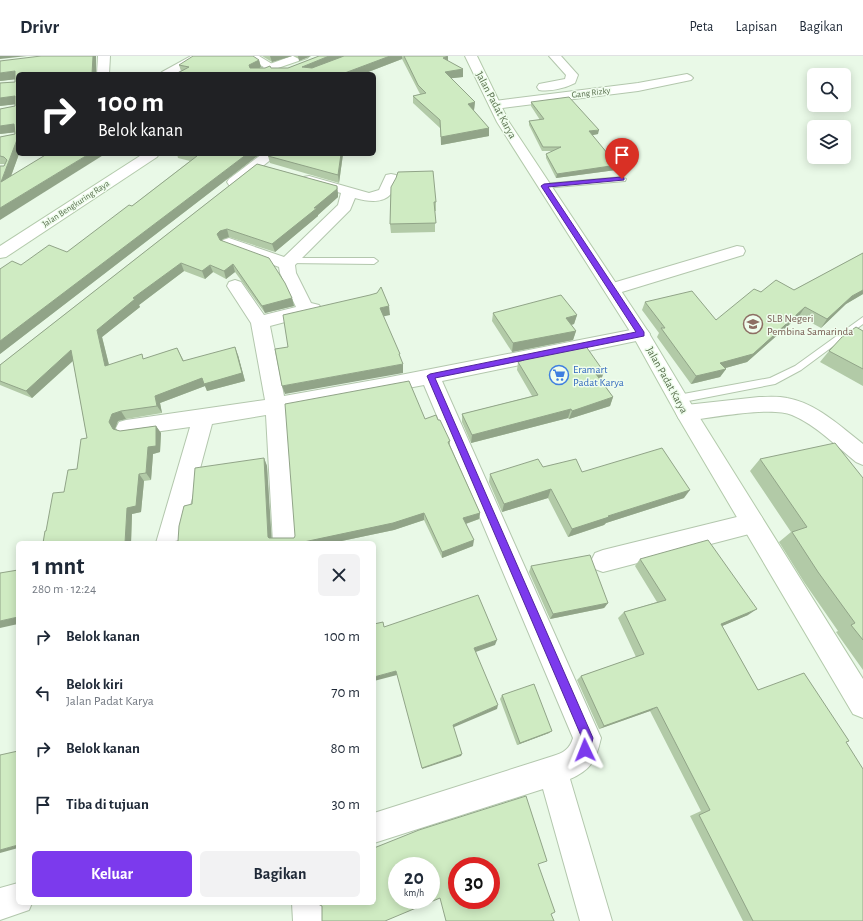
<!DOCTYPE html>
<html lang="id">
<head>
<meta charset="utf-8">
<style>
	:root { --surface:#fff; --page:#f2f2f3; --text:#1f2937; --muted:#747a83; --line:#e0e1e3; --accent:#7c3aed }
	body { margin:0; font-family:"Alegreya Sans",sans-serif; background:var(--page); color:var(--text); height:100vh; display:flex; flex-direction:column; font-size:15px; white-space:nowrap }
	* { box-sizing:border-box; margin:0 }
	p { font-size:13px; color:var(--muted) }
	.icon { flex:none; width:22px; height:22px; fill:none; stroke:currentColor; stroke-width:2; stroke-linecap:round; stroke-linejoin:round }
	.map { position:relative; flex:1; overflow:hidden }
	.side { position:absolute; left:16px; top:485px; width:360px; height:364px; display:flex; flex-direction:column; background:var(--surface); border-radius:6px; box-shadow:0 2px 10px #0003 }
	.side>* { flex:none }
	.banner { position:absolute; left:16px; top:16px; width:360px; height:84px; border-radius:6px; box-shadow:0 2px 10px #0003; background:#202124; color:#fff; overflow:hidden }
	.fabs { position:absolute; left:807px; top:12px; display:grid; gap:8px }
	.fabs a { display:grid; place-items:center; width:44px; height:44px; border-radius:6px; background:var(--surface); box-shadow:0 2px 10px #0003; font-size:20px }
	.speed { position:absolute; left:388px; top:801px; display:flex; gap:8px; font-size:20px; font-weight:700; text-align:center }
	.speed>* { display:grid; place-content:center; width:52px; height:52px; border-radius:50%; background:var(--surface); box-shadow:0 2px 10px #0003; line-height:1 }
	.speed small { font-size:10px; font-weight:400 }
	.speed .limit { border:6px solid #d22; background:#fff; color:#111 }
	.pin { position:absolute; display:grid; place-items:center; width:34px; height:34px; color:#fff; margin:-41px -17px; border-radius:50% 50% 50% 0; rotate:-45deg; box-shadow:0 0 4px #0007 }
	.pin .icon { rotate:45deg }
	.me { position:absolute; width:44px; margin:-22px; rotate:358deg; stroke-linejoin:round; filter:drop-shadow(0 0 3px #0008) }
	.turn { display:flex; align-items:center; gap:14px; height:84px; padding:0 16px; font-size:18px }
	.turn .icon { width:52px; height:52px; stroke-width:2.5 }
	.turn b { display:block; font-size:28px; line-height:34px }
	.round { display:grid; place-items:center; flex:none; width:42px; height:42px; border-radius:6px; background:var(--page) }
	.overview { display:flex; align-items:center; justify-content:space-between; height:68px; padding:0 16px }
	h1 { font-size:24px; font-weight:700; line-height:30px }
	.action { display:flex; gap:8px; margin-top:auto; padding:8px 16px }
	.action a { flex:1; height:46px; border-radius:6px; background:var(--accent); color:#fff; font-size:16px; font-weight:700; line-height:46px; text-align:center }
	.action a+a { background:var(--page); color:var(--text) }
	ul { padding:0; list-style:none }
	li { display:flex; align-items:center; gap:12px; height:56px; padding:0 16px }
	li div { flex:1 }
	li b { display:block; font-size:15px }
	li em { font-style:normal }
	header { display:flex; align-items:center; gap:24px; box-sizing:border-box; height:56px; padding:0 20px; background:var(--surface); border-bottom:1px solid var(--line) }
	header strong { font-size:19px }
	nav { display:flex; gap:22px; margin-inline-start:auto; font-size:14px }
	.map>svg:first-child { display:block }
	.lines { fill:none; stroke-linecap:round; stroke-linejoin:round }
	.lane-casing { stroke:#b3c7ad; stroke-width:2 }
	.street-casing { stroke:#b3c7ad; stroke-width:2 }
	.secondary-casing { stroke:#b3caab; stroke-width:2 }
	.lane { fill:#fff; fill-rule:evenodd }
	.street { fill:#fff; fill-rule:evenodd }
	.secondary { fill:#fff; fill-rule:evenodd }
	.wall { fill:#b2caa7 }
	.shaded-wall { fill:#91a488 }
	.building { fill:#cfebc2; stroke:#91a488; fill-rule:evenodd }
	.route { fill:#7c3aed; stroke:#51269a }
	.labels { text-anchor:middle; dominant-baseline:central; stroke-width:3; stroke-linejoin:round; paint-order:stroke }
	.far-street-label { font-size:9px; fill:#5a704f; stroke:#effded }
	.street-label { font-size:11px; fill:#5a704f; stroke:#effded }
	.education-label { font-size:11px; fill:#785e54; stroke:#effded; text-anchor:start }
	.shop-label { font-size:11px; fill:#366cbe; stroke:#effded; text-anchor:start }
</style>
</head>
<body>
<header>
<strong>Drivr</strong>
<nav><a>Peta</a><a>Lapisan</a><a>Bagikan</a></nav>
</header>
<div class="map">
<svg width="863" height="865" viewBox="0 0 863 865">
	<rect width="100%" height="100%" fill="#e9f9e7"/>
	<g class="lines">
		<defs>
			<g id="lane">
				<polygon points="622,121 626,123 625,125 544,132 540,130 544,128"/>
				<polygon points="290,202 374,202 378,205 374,208 287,207 287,203"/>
				<polygon points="863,261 863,268 801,314 775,328 678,347 675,346 673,343 675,340 678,339 770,322 795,310"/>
			</g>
			<g id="street">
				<polygon points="98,0 110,0 109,18 97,18"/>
				<polygon points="191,0 205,0 175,18 160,18 162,16"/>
				<polygon points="245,0 259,0 277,11 275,13 267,13"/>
				<path d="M 549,0 L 561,0 L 578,19 L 575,27 C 565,32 550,36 539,34 L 537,31 L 539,28 L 565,23 L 566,19 Z"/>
				<polygon points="687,18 691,20 693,22 691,24 638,35 495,53 491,52 489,49 491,46 495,45 638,27"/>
				<polygon points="262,98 278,98 239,129 234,130 229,129 227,126 229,123"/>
				<path d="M 391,118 L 396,119 L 398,122 C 393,147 376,148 355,142 L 350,154 L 295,209 L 296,217 L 311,247 L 319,249 L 322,253 L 319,257 L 270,270 L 284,340 L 385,322 L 641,272 L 647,274 L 650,278 L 647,282 L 641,284 L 442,325 L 601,682 C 596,704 591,714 570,723 L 612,865 L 580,865 L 543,733 L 374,787 L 374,757 L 553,700 C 563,697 570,693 573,682 L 424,329 L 286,355 L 297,487 L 273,487 L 266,359 L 212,368 L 180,487 L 156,487 L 190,371 L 126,380 L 119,378 L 116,372 L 119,366 L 126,364 L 265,344 L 251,267 L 227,230 L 229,226 L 235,224 L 241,226 L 264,259 L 296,251 L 280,217 L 279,211 L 223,190 L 221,187 L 223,184 L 229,182 L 284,201 L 338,149 L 341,137 L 304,127 L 302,124 L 304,121 L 309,120 L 369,137 L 379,134 L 386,119 Z"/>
				<polygon points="737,190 743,191 745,195 743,199 612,239 606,237 604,233 606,229"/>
				<path d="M 759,341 C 768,341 778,340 787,342 C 816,347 840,370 863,388 L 863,409 L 856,406 C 836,390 816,369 792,359 C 771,350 710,362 686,365 L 679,363 L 676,357 L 679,351 L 686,349 Z"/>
				<polygon points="753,457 761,460 764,467 761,474 753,477 603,516 595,513 591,505 595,497 603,494"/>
				<polygon points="18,827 18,847 32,847 29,854 0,864 0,832"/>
				<polygon points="292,847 324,847 325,865 293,865"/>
			</g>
			<g id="secondary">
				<polygon points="292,0 309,0 307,2 275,13 267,18 252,18 267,9"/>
				<polygon points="465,0 477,0 509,66 647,274 693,351 863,623 863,662 853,658 679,363 633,280 497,66"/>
				<polygon points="143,98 159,98 157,101 6,201 0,202 0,190"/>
			</g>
		</defs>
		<use href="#lane" class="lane-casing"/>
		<use href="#street" class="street-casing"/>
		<use href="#secondary" class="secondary-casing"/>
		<use href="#lane" class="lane"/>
		<use href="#street" class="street"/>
		<use href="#secondary" class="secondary"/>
	</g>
	<g class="wall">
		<polygon points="41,0 96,0 96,18 18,18 18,98 19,98 11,120 4,110 5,108 0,108 0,81 15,78 15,76 0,78 0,53 15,50 15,48 0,50 0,27 15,26 15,23 0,25"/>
		<polygon points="262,0 292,0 272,6"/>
		<polygon points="293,0 311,0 299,5 299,3"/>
		<polygon points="319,0 448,0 448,5 463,13 463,21 451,22 475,46 474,54 473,54 489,72 489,80 441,89 440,72 413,47 413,40 420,38 419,36 402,3 363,18 181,15 179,9 259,4 261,11 259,12 288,12"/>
		<polygon points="531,46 598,78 592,79 616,114 556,122 546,102 546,98 552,95 542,95 529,69 529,65 540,64 531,50"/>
		<polygon points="177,98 260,98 0,298 21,209 67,196 132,150 190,105 178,102"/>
		<polygon points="270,98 343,98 339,127 270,107 268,100"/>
		<polygon points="257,108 337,130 338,138 338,141 318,159 318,160 275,196 229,181 223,183 221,184 292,242 294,250 265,257 235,216 226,223 213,216 205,223 184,215 139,249 140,251 102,281 109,309 145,303 177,292 184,305 238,299 245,325 207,335 205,330 160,347 162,357 126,363 118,365 115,373 120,375 156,370 161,377 160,396 153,398 151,424 144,425 141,456 132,458 131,487 43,487 46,475 64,436 77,413 87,382 73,305 32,342 0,329 0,309"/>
		<polygon points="391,131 436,146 436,155 435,155 435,176 391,177 390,168"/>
		<polygon points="863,197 863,238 846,248 821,272 799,260 747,306 725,312 726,313 720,321 691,328 657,281 659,277 642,254 645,246 716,264 761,236 794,234"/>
		<polygon points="493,257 577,259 574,268 571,269 576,275 573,284 512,296 492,265"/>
		<polygon points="863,275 863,330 820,306 829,295"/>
		<polygon points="523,302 601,324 613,341 610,350 569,363 568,362 471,387 462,366 462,358 532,340 517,314 518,306 522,305"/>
		<polygon points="425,363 450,385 450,389 480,457 479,463 466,468 473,490 442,502 424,464 394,474 332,487 178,485 192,448 264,402 267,410 271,482 294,482"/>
		<polygon points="760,403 863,422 863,614 836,576 838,575 804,526 779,486 791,476 750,415"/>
		<polygon points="543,411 582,416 684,442 606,467 604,469 568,481 548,442 502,456 489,426 490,418"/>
		<polygon points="640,503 748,559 722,570 758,634 846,686 863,865 743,865 690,760 701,755 650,655 599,673 577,624 581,620 636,601 618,562 624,556 657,546 635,510"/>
		<polygon points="531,510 608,547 604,552 550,563 529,516"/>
		<polygon points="502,639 549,677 517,689 500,643"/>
	</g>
	<g class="shaded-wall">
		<polygon points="0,0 27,0 0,3"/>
		<polygon points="93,0 96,0 96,18 92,18"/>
		<polygon points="270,0 292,0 272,6"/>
		<polygon points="298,0 311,0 299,5"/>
		<polygon points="329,0 348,0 304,18 302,11"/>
		<polygon points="390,0 402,0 402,3 363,18 342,18"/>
		<polygon points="448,0 448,8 443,2"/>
		<polygon points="259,4 261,11 251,17 249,9"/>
		<polygon points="463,13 463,21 445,23 445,16"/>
		<polygon points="15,15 18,23 0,25 0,17"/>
		<polygon points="15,40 18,48 0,50 0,42"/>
		<polygon points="475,46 474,54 467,55 468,48"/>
		<polygon points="14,68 18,76 0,78 0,70"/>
		<polygon points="489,72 489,80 441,89 441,81"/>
		<polygon points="599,74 598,78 588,80 589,75"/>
		<polygon points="18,81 18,98 19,98 6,134 1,126"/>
		<polygon points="89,98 105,98 0,164 0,152"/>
		<polygon points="247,98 260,98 0,298 0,285"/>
		<polygon points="341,98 343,98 339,127 338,119"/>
		<polygon points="617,109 616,114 556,122 557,118"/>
		<polygon points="337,130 338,138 338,141 318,159 318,160 275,196 272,188 314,152"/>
		<polygon points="227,173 229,181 223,183 220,186 217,178 220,175"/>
		<polygon points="181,207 184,215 139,249 140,251 102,281 111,317 105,310 97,274 133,242"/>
		<polygon points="233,208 235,216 226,223 224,215"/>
		<polygon points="210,209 213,216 205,223 202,215"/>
		<polygon points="863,234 863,238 846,248 821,272 827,263 852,240"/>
		<polygon points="292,242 294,250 265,257 262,250"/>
		<polygon points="389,250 390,259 381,261 380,252"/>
		<polygon points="805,251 799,260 747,306 715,315 720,307"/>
		<polygon points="577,259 574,268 564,271 566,262"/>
		<polygon points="576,275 573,284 512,296 513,287"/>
		<polygon points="235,291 238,299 245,325 207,335 205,330 160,347 162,357 157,350 155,340"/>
		<polygon points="71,294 76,302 32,342 26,335"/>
		<polygon points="403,308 403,317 285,338 282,330"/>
		<polygon points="726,313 720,321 691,328 696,320"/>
		<polygon points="604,316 601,324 593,326 596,318"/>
		<polygon points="613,341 610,350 569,363 572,355"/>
		<polygon points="571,353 568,362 471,387 472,379"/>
		<polygon points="121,355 126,363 118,365 115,373 113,373 109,366 112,358"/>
		<polygon points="156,370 161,377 160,396 153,398 151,424 146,417 148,391"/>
		<polygon points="264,402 267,410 272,487 268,481"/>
		<polygon points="139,418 144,425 141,456 132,458 131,487 125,487 127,452"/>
		<polygon points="551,433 548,442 502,456 504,448"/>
		<polygon points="690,434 684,442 606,467 604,469 568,481 572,473 608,460"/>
		<polygon points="424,457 424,464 394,474 332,487 299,487"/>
		<polygon points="480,457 479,463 462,469 463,462"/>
		<polygon points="474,484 473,490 442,502 442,496"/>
		<polygon points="608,547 604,552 550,563 553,558"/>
		<polygon points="757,553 748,559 713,574 721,568"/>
		<polygon points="18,561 18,568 0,572 0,565"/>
		<polygon points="497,584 495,589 473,597 474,592"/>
		<polygon points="396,615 397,619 374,625 374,621"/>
		<polygon points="498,649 497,653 452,672 453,669"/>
		<polygon points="657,651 650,655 599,673 604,670"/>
		<polygon points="552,675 549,677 517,689 520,687"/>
		<polygon points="462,698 461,700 422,713 422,712"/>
		<polygon points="18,789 18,792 0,797 0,794"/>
	</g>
	<g class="building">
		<polygon points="41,0 93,0 92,18 18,18 18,81 1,126 47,98 89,98 0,152 0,110 4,110 7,104 4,101 0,100 0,81 15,78 14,68 0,70 0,53 15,50 15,40 0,42 0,27 15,26 15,15 0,17 0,5"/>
		<polygon points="193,0 253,0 259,4 249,9 250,12 265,12 270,10 271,12 288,12 319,0 329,0 302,11 312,12 344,0 390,0 342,18 176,18 189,11 179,9"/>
		<polygon points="404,0 448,0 443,2 463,13 445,16 475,46 468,48 489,72 441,81 440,64 413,40 426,37 418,29"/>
		<polygon points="569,41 599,74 589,75 617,109 557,118 546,98 561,91 543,91 529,65 544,63 531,46"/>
		<polygon points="190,98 247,98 0,285 0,213 12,205 21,209 49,189 67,196 129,149 132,150 197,100"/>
		<polygon points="270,98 341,98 338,119 268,100"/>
		<polygon points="257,108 337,130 337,133 314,152 317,152 272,188 227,173 220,175 217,178 220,184 269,202 285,227 292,242 262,250 233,208 224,215 210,209 202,215 181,207 133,242 135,243 97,274 105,310 142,298 143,303 177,292 183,305 235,291 242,317 204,328 202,322 155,340 157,350 121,355 112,358 109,366 113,373 120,375 156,370 156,390 148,391 146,417 139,418 136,450 127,452 125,487 43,487 45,475 46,475 53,437 64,436 68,414 77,413 81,383 87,382 71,294 26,335 0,325 0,309"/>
		<polygon points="433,115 436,146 434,146 436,167 390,168 391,131 396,122 398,116"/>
		<polygon points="863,197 863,234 852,240 827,263 805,251 753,298 720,307 726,313 696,320 661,272 665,272 645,246 692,235 716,264 754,233 761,236 776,224 794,234"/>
		<polygon points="381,231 389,250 380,252 400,298 399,298 403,308 282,330 275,293 288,291 283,259 370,239 377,237"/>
		<polygon points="561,239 577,259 566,262 576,275 513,287 493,257"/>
		<polygon points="856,271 863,275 863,313 829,295 842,281"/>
		<polygon points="585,289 604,316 596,318 613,341 572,355 571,353 472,379 462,358 538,339 518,306 524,304 523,302"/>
		<polygon points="409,325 425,363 436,359 438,364 440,364 450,385 448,386 480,457 463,462 474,484 442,496 424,457 393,467 299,487 172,487 172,486 178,485 179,470 184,450 192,448 195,412 264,402 268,481 269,482 294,482 295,480 285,348"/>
		<polygon points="835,387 863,422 863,584 851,569 855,567 818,516 792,476 807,471 760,403"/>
		<polygon points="662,392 690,434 608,460 609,461 572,473 551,433 504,448 490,418 538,403 543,411 576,403 582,416"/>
		<polygon points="708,484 757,553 721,568 758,634 804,617 849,685 846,686 863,713 863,865 753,865 699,759 710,754 657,651 604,670 581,620 644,598 624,556 666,544 640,503"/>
		<polygon points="590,499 608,547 553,558 531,510"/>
		<polygon points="18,514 18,561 0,565 0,517"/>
		<polygon points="478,539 497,584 474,592 498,649 453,669 462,698 422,712 396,615 374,621 374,568 383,566 384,571"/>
		<polygon points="534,628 552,675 520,687 502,639"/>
		<polygon points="18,695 18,789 0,794 0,699"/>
		<path d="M 526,740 L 547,805 L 538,808 L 555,856 L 551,858 L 554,865 L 446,865 L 440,842 L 385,865 L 322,865 L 322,850 L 318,848 L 318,847 L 374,847 L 374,792 L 419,774 ZM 397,810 L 431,810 L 431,844 L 397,844 ZM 457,810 L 491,810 L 491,844 L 457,844 Z"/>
	</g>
	<polygon class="route" points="622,121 624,122 624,124 548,131 644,276 644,280 435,322 593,682 589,698 585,700 581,698 579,694 582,682 427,320 430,318 636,276 541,130 544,128"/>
	<defs>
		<symbol id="school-ring" viewBox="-11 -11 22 22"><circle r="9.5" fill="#effded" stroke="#8d6e63" stroke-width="1.5"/><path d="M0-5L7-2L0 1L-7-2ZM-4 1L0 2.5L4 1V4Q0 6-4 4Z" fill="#8d6e63"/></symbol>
		<symbol id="supermarket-ring" viewBox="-11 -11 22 22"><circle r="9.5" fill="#effded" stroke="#3f7fe0" stroke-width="1.5"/><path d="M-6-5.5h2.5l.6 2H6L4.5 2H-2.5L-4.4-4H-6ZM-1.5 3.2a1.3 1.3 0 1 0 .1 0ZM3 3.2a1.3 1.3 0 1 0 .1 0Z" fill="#3f7fe0"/></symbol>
	</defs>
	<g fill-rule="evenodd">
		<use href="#school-ring" x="742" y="257" width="22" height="22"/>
		<use href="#supermarket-ring" x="548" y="308" width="22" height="22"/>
	</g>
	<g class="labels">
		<g class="far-street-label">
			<text transform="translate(591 37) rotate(-7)">Gang Rizky</text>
			<text transform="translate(76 148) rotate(-33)">Jalan Bengkuring Raya</text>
		</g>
		<g class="street-label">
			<text transform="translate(496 49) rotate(62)">Jalan Padat Karya</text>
			<text transform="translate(667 324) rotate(61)">Jalan Padat Karya</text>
		</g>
		<g class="education-label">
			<text x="767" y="262">SLB Negeri<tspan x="767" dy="13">Pembina Samarinda</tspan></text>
		</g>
		<g class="shop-label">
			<text x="573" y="313">Eramart<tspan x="573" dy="13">Padat Karya</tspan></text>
		</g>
	</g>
</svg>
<div class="fabs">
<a><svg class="icon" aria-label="search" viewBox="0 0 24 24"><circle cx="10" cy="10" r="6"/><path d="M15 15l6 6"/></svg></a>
<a><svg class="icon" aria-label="layers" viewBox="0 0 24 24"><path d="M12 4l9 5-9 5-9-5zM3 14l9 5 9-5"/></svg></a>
</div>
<div class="speed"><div>20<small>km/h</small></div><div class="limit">30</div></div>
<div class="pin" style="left:622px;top:123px;background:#d93025"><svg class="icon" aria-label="arrive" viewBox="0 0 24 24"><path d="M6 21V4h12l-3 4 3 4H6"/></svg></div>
<svg class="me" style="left:585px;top:694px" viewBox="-20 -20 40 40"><path d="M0-17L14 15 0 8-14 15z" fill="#7c3aed" stroke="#fff" stroke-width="4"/></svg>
<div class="banner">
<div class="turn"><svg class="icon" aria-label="right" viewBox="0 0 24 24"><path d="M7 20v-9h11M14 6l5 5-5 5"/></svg><div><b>100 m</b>Belok kanan</div></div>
</div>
<section class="side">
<div class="overview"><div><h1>1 mnt</h1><p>280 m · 12:24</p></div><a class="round"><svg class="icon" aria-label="close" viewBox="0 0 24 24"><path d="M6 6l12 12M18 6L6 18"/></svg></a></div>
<ul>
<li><svg class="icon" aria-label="right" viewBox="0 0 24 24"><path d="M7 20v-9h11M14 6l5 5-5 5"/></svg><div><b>Belok kanan</b></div><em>100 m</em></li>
<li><svg class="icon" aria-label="left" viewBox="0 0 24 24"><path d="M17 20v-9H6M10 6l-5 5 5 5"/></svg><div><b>Belok kiri</b><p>Jalan Padat Karya</p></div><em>70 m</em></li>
<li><svg class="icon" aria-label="right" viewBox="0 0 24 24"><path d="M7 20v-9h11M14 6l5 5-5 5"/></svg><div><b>Belok kanan</b></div><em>80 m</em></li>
<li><svg class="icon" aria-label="arrive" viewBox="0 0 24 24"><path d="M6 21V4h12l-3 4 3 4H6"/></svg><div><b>Tiba di tujuan</b></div><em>30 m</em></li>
</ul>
<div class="action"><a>Keluar</a><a>Bagikan</a></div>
</section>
</div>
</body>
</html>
